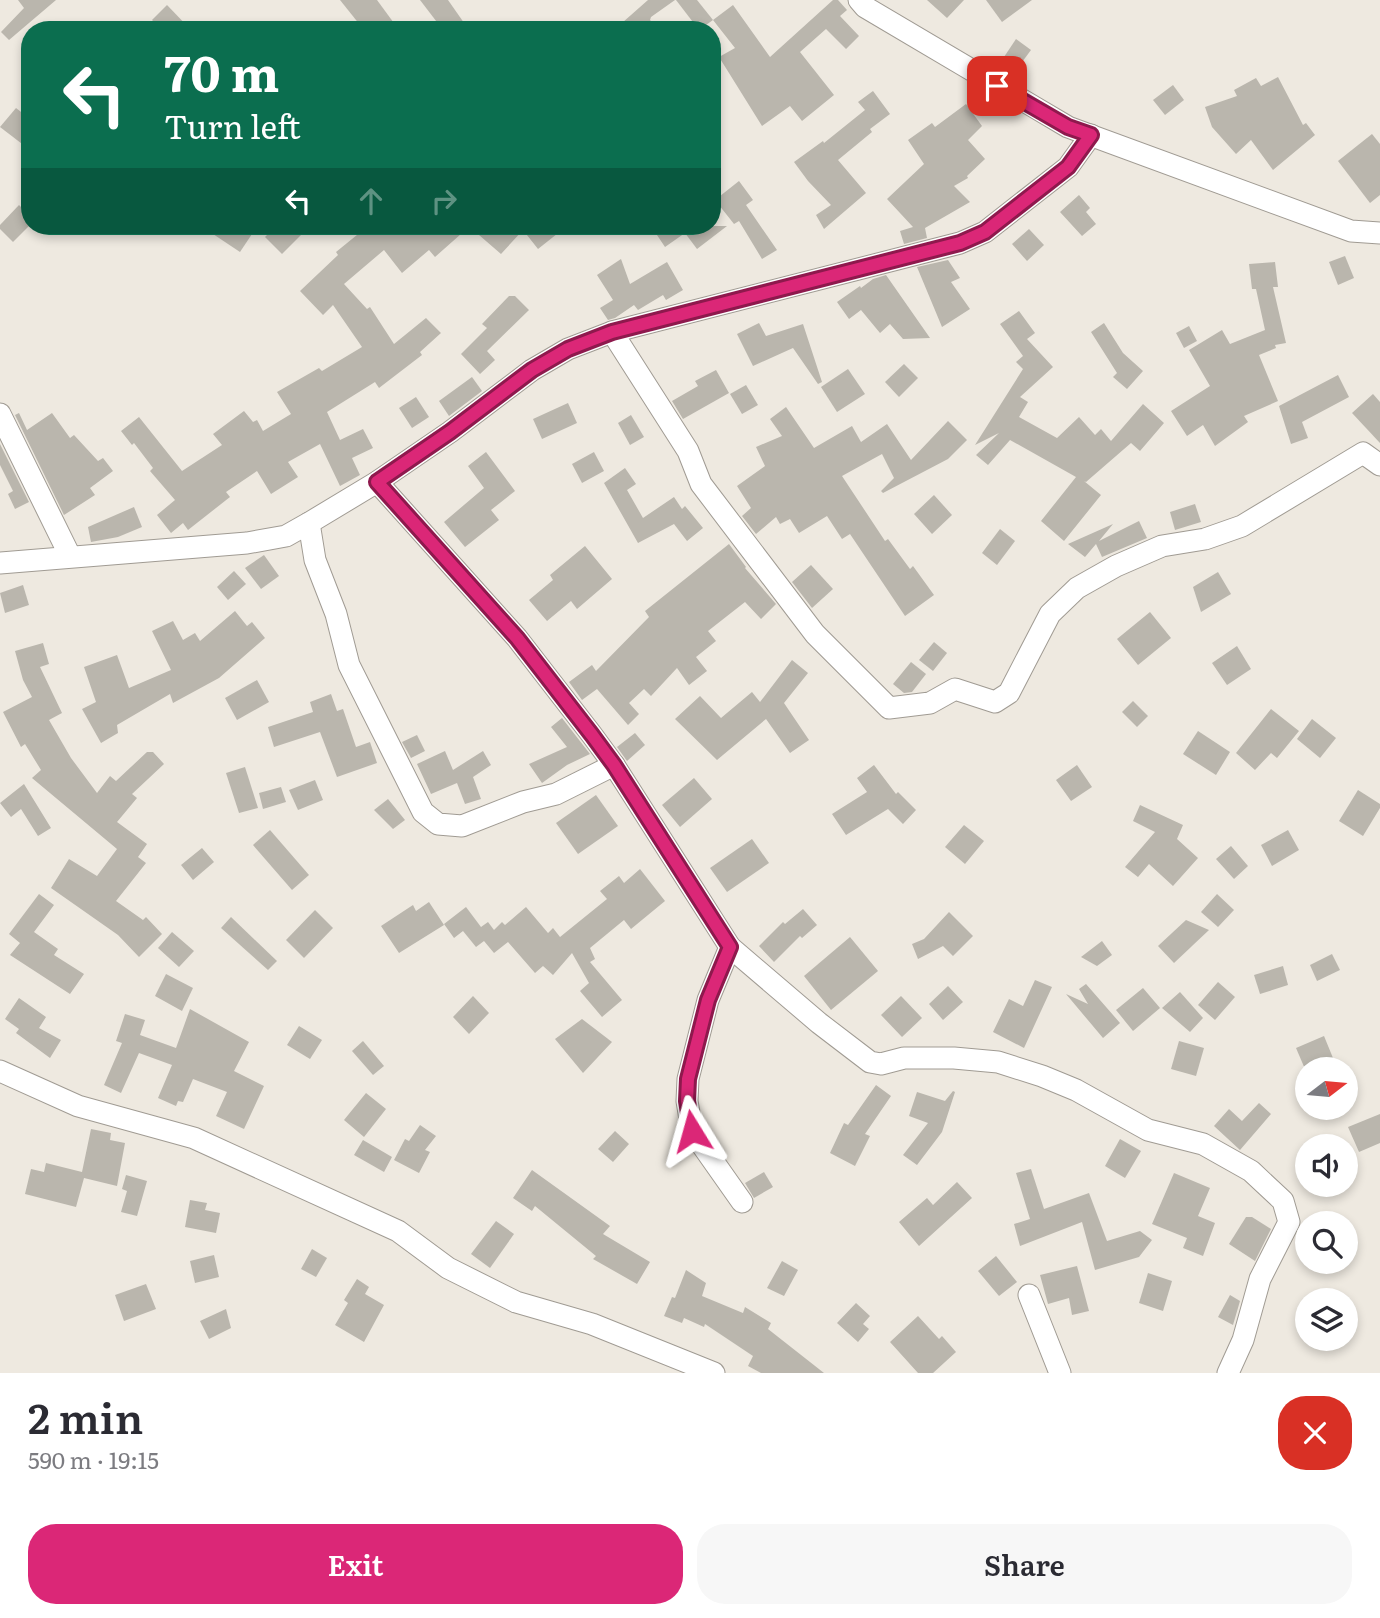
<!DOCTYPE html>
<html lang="en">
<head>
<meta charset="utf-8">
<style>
	:root { --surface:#fff; --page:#f7f7f7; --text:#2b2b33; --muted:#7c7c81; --accent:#db2777 }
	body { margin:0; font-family:Literata,serif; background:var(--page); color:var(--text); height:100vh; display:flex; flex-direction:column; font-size:26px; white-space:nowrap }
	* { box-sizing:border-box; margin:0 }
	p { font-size:23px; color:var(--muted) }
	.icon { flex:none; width:38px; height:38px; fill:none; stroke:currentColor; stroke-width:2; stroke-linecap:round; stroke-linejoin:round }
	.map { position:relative; height:1373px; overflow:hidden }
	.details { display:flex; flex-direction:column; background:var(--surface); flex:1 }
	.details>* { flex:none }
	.top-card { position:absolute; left:21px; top:21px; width:700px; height:214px; border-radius:28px; box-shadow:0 4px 10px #0003; background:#0b6e4f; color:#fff; overflow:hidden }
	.needle { width:46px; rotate:74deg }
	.fabs { position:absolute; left:1295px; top:1057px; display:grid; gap:14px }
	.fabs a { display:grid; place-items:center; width:63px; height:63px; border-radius:50%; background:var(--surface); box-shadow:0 4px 10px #0003; font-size:35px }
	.pin { position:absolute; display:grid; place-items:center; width:60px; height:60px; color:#fff; margin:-30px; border-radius:14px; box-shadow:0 4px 10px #0006 }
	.me { position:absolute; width:77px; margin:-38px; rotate:352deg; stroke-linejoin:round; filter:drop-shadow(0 0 5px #0008) }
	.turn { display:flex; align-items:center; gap:24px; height:147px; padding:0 28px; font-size:32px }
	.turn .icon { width:91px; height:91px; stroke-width:2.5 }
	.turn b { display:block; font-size:49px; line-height:60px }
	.lanes { display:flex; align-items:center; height:66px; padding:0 28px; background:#0003; justify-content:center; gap:35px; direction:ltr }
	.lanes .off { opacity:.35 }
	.round { display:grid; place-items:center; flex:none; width:74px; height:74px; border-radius:28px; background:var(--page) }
	.headline { display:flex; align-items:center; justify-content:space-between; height:119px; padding:0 28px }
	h1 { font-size:42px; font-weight:600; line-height:52px }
	.primary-button { display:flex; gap:14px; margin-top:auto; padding:14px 28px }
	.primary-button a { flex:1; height:80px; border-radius:28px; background:var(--accent); color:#fff; font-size:28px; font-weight:600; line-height:80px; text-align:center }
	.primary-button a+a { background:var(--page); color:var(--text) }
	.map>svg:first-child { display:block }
	.building { fill:#bab6ad }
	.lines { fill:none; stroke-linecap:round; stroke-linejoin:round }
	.minor-casing { stroke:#a09b93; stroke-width:23 }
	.minor { stroke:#fff; stroke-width:21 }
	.route-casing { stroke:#8e194d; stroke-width:18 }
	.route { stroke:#db2777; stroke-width:12 }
</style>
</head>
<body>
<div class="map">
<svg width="1380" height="1373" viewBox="0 0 1380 1373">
	<rect width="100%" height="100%" fill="#eee9e0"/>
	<g class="building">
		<polygon points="18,0 56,0 9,40 1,32 24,8"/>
		<polygon points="340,0 377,0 399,30 364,30"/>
		<polygon points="420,0 448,0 469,30 443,30"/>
		<polygon points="648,0 675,0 651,17 650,20 659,30 614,30"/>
		<polygon points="676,0 697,0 713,20 699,30"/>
		<polygon points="833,0 838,0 847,10 840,16 859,36 846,49 826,29 800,52 834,95 802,121 790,106 762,126 719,57 735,48 713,20 733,5 770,57"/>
		<polygon points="927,0 964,0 947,18"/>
		<polygon points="986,0 1032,0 1002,22"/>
		<polygon points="167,5 191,30 162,30 152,20"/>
		<polygon points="1016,39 1031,50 1014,73 1000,63"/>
		<polygon points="1278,77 1303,125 1306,123 1315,135 1273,170 1251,140 1236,154 1212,127 1205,107 1237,96 1234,90 1256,78 1261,86"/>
		<polygon points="1173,85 1184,100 1165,115 1153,100"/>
		<polygon points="873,91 890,114 870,129 872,132 838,160 866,193 824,229 816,215 831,205 808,181 794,162 823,141 824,143 865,110 858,102"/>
		<polygon points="966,104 982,126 968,140 985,159 967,176 968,178 954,186 970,202 925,228 927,238 904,244 900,231 913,227 887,199 924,164 908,140 932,123 935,127"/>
		<polygon points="16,108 30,119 30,150 0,127"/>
		<polygon points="1372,134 1380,144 1380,195 1370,203 1338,161"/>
		<polygon points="739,181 753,200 746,205 777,250 762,259 739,221 734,224 715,200"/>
		<polygon points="1079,195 1090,208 1086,212 1096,224 1082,236 1060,212"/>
		<polygon points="19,205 30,216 30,225 13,242 0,229 0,225"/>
		<polygon points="201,226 241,226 252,234 240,252"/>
		<polygon points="276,226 310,226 282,254 265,237"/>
		<polygon points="368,226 470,226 435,257 429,250 402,273 384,250 344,284 367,309 370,307 394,344 426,318 441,333 420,352 422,355 379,388 375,382 327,412 340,440 363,429 373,448 352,458 360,475 340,486 320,444 288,462 298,477 271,494 257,471 226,492 230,497 188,530 183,523 171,533 157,515 175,500 150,471 153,468 134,443 132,445 121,431 139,417 182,471 222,445 213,434 244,411 253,422 257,420 263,431 291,414 277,392 319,368 322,371 362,347 333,305 323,315 300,291 338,255 336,252"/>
		<polygon points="487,226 567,226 538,249 523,230 501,254 479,235"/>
		<polygon points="651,226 727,226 697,249 685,233 665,247"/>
		<polygon points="1029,229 1044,245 1027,261 1012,244"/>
		<polygon points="1345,256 1354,278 1338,285 1329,262"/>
		<polygon points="621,259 630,284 667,262 683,290 666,300 663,295 638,310 634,305 615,318 608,320 600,308 613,300 597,275"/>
		<polygon points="948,260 960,278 951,282 970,309 942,327 917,267"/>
		<polygon points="1275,262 1278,287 1273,287 1286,343 1275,345 1276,348 1259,355 1278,401 1244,416 1248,422 1215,446 1203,425 1187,436 1171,411 1210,386 1189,350 1222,330 1230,344 1265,330 1256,289 1252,289 1249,264"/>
		<polygon points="886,275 930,338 903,339 890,324 880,333 861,310 849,319 837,302 860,286 861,288 873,279"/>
		<polygon points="509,296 515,296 529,310 487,351 495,360 480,374 461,354 487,328 482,324"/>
		<polygon points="1019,311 1035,333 1027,339 1053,367 1020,397 1028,402 1019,417 1057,438 1079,417 1095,435 1101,429 1111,441 1143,404 1164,423 1140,451 1131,443 1086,482 1084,481 1101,495 1064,541 1041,521 1076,477 1010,440 988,465 976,455 999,433 975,445 1023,369 1016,362 1023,356 1000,324"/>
		<polygon points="759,323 766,336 803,324 822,382 818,384 793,348 753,366 737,334"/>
		<polygon points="1104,323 1123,353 1143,371 1127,389 1113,377 1117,373 1091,332"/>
		<polygon points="1189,326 1197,341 1184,348 1176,333"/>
		<polygon points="904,364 918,378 899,397 885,382"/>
		<polygon points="848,369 865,394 837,412 821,387"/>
		<polygon points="716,370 729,393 683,419 672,401 698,386 695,381"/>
		<polygon points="1338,375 1349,397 1302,422 1308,438 1291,444 1279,406"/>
		<polygon points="472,377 482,391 449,416 439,401"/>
		<polygon points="746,385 758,405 742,414 730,394"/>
		<polygon points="1373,394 1380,402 1380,443 1352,413"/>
		<polygon points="416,397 429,417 412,428 399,408"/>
		<polygon points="568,403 577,423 542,439 533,419"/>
		<polygon points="786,407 814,448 852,426 861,442 887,424 911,460 948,421 967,440 948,459 883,493 881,491 894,478 882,454 842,476 885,541 888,539 910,569 913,566 934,595 905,616 850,534 842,539 827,516 799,533 790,519 780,524 776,517 756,534 742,516 751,508 737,486 765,466 756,447 782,436 770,419"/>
		<polygon points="19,413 27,430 52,413 70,438 74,435 98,461 103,458 113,471 90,488 95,495 64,515 15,415"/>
		<polygon points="631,415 644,437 630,445 618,423"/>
		<polygon points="0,444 29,502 15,509 8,494 13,491 0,465"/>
		<polygon points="486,452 515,491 491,510 499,520 465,547 444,522 484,488 468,466"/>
		<polygon points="594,452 604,471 582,483 572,464"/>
		<polygon points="625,468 636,484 627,490 643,518 674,497 682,509 685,506 703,528 687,541 674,524 638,543 604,483"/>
		<polygon points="934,495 952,515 932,534 914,514"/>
		<polygon points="1195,504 1201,522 1175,530 1170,512"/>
		<polygon points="134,507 142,527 118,537 91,542 88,527"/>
		<polygon points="1139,521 1147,538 1102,557 1096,544 1085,557 1068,544 1113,524 1099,541"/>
		<polygon points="1000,529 1015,541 997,565 982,553"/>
		<polygon points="729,544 746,567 745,568 776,604 761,619 745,602 708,631 716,641 696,657 707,671 689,685 677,668 651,696 644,689 629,703 639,714 628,725 597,689 582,700 569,682 592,665 596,671 649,617 645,611"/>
		<polygon points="585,546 612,579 577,609 571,601 547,621 529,600 553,580 550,575"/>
		<polygon points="264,555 279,576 261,589 245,568"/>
		<polygon points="811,565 833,589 812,608 792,582"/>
		<polygon points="234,571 246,584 228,600 217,587"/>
		<polygon points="1218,572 1231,594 1201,612 1193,587"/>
		<polygon points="23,585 29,605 5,613 0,593"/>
		<polygon points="235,611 247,626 252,622 265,638 219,678 173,703 170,694 117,725 118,733 101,743 82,709 96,702 84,667 117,655 129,688 171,670 152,631 173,621 183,640 195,633 200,641"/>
		<polygon points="1150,612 1171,638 1138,665 1117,639"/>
		<polygon points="934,642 947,653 933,671 919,660"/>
		<polygon points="43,643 49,664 40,667 62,713 49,720 71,758 97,793 110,776 116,781 147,752 153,752 164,764 132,794 137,798 117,822 147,844 138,857 146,863 116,901 143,920 146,917 162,934 139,957 118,935 51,888 69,859 97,876 117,849 32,778 41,770 25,744 21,747 3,712 32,697 23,680 15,651"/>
		<polygon points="1237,646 1251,669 1227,685 1212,663"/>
		<polygon points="792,660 808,673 784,703 809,740 790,753 766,719 717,760 675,719 700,696 721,718 752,692 760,702"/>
		<polygon points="911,662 926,674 912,692 904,693 893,684"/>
		<polygon points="257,680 269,702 237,720 225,698"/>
		<polygon points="331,694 337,711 343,709 356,747 370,742 377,763 337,777 320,732 274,747 268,727 313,712 310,702"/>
		<polygon points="1133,701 1148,716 1137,727 1122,712"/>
		<polygon points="1271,709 1299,731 1277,758 1271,753 1255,770 1236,753"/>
		<polygon points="562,718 590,754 567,765 542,783 529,764 567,747 551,727"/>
		<polygon points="1312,719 1336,738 1320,758 1297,739"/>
		<polygon points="1198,731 1230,752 1216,775 1183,754"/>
		<polygon points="635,733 645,745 627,761 617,747"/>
		<polygon points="417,735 425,751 411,758 402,742"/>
		<polygon points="445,751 453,770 483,751 491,765 473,777 481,799 465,804 457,783 431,794 417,764"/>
		<polygon points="874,765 896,794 898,792 916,810 903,824 888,809 846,835 832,814 867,792 857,778"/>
		<polygon points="1077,765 1092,787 1071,801 1056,780"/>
		<polygon points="245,767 258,808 239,813 226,773"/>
		<polygon points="694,778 712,799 680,827 662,805"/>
		<polygon points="315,780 323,800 298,810 289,790"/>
		<polygon points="24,784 51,828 38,836 21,809 11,817 0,803"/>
		<polygon points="281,787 286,802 263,809 259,793"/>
		<polygon points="1358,790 1380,804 1380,808 1363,836 1339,821"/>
		<polygon points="596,795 618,826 578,854 556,823"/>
		<polygon points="388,799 405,820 393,829 374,810"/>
		<polygon points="1140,805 1183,825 1177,839 1198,858 1173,886 1149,864 1138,877 1125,867 1155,832 1133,821"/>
		<polygon points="964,825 984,841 965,864 945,847"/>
		<polygon points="270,830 309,875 292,890 253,845"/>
		<polygon points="1288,830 1299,850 1272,866 1261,845"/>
		<polygon points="752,839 769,863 727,892 710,868"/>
		<polygon points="1231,846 1248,866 1234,879 1216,859"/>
		<polygon points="202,848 214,862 193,880 181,865"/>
		<polygon points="640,869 665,901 631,929 624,920 590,948 595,959 590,962 622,1000 602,1017 580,991 589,983 572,953 553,975 543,966 535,973 508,942 494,953 484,941 476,947 463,931 454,938 444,924 466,907 481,927 488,922 494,930 502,922 505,925 526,907 548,933 553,928 560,937 607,899 600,891 619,876 624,883"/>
		<polygon points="39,894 54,905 34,932 58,949 54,955 84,974 70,994 10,955 20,943 9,934"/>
		<polygon points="1217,894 1234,910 1218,927 1201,912"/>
		<polygon points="429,902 444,925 399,953 381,926 413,905 416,911"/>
		<polygon points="803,909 817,925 802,938 800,936 774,962 759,946 783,922 785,924"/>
		<polygon points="315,910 333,928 304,958 286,940"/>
		<polygon points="949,912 973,936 953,956 943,946 918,959 912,944 924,939"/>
		<polygon points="231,917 277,961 268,970 221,928"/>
		<polygon points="1186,920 1209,930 1174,963 1158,946"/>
		<polygon points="172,932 194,951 179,967 158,948"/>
		<polygon points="850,937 878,971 831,1010 804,976"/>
		<polygon points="1102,941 1112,955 1097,966 1081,957"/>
		<polygon points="1332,954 1340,970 1317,981 1310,965"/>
		<polygon points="1283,966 1288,985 1260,994 1254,975"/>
		<polygon points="166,974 193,988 182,1011 155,996"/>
		<polygon points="1035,980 1052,987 1024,1048 993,1032 1009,999 1023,1006"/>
		<polygon points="1218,982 1235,997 1215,1020 1198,1005"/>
		<polygon points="1086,984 1120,1023 1103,1038 1066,994 1088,1004 1079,989"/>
		<polygon points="948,986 963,1002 943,1020 929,1004"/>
		<polygon points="1143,988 1160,1008 1133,1031 1116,1010"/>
		<polygon points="1180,992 1203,1018 1190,1032 1162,1008"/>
		<polygon points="473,996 489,1013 469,1034 453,1017"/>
		<polygon points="901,996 922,1018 902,1037 881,1015"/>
		<polygon points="19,998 46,1017 39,1028 61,1040 50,1058 16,1033 19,1029 5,1019"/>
		<polygon points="190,1009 249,1042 234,1071 264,1086 244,1129 216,1116 227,1092 193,1079 183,1102 178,1101 176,1106 158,1098 172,1065 139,1053 121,1093 104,1085 122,1043 116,1041 125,1014 145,1020 140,1035 176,1048"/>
		<polygon points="582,1019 612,1042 583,1073 555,1039"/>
		<polygon points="299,1026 322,1040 310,1059 287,1045"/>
		<polygon points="1324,1036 1333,1058 1305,1069 1296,1048"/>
		<polygon points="363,1041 384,1066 373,1075 352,1051"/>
		<polygon points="1179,1041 1204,1048 1196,1076 1171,1069"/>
		<polygon points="876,1085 891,1096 865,1134 870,1136 855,1166 830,1153 844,1123 848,1125"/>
		<polygon points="953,1091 955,1092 942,1132 917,1165 903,1155 928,1123 909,1116 917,1092 945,1101"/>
		<polygon points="366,1093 386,1109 364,1137 344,1120"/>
		<polygon points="1259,1103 1271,1114 1240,1150 1214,1126 1229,1109 1242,1121"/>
		<polygon points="1380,1114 1380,1143 1359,1152 1348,1127"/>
		<polygon points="420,1125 436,1136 425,1150 430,1152 419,1173 394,1160 405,1139 409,1141"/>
		<polygon points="91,1129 111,1133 110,1140 125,1143 117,1186 84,1178 76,1207 25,1194 31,1169 44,1172 46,1163 82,1172"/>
		<polygon points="615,1131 629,1144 613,1162 598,1149"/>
		<polygon points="1120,1139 1141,1151 1125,1178 1105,1166"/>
		<polygon points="363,1140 392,1157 384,1172 354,1155"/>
		<polygon points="1031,1169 1044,1209 1089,1193 1107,1241 1140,1231 1152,1240 1139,1257 1095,1270 1082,1222 1020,1246 1014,1224 1030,1219 1016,1173"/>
		<polygon points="532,1170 610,1226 603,1234 650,1262 637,1284 593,1259 596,1256 535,1206 532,1211 513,1198"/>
		<polygon points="764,1172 773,1187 754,1198 745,1183"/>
		<polygon points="1174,1173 1210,1188 1198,1216 1215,1223 1203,1256 1183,1248 1187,1238 1152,1224"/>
		<polygon points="126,1175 147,1181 137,1216 121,1212 127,1191 122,1189"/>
		<polygon points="957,1182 972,1198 919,1246 899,1222 927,1198 933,1205"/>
		<polygon points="190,1200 207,1203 205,1210 220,1213 216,1233 185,1227"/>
		<polygon points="1246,1217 1252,1217 1271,1229 1255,1261 1229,1244"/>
		<polygon points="496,1221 514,1234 490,1268 471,1254"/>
		<polygon points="312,1249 327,1258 316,1277 301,1269"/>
		<polygon points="214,1255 219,1277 195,1283 190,1261"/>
		<polygon points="996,1256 1017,1282 999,1296 978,1271"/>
		<polygon points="782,1261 798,1270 784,1296 767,1288"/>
		<polygon points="1077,1266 1089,1311 1072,1315 1069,1298 1048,1304 1040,1275"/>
		<polygon points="686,1270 706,1283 702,1296 743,1313 745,1307 771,1323 768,1329 824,1373 761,1373 748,1366 753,1356 705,1324 704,1327 684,1318 682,1323 664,1316 672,1297 675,1298"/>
		<polygon points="1148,1273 1172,1281 1163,1311 1139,1303"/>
		<polygon points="357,1279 369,1287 365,1294 384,1305 364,1342 335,1325 348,1303 344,1300"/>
		<polygon points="146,1284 156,1309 124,1321 115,1295"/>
		<polygon points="1230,1295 1240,1301 1233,1325 1218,1317"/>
		<polygon points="856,1303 870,1316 863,1324 869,1329 858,1342 837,1323"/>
		<polygon points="226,1309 231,1328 209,1339 200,1321"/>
		<polygon points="918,1316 939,1339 942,1336 956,1352 933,1373 918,1373 890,1342"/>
	</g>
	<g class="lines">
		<defs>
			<g id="minor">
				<polyline points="859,0 865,7 1068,127 1351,231 1380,233"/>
				<polyline points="612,332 688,451 701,484 815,634 889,708 930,703 955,689 995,702 1009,693 1050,614 1077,588 1116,566 1162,546 1205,539 1242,526 1363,453 1380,465"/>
				<polyline points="0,414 70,556"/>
				<polyline points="377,482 517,638 592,735 614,765 730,947 819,1023 870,1062 881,1064 904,1058 954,1058 998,1062 1042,1076 1076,1090 1148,1130 1203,1144 1251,1171 1283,1201 1289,1222 1260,1279 1243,1340 1228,1373"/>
				<polyline points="309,523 315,560 336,614 349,665 423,812 438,824 462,826 523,802 556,794 614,765"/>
				<polyline points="0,563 247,543 286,536 309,523 377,482 450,432 532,370 568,349 612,332 960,243 985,232 1068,167 1091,135"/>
				<polyline points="730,947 708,1000 688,1079 687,1101 692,1131 742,1202"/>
				<polyline points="0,1071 78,1106 194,1138 398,1231 448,1268 516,1302 592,1324 714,1373"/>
				<polyline points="1029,1295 1060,1373"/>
			</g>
		</defs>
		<use href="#minor" class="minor-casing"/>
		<use href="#minor" class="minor"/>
	</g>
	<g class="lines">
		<defs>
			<polyline id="route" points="692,1131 687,1101 688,1079 708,1000 730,947 614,765 592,735 517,638 377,482 450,432 532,370 568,349 612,332 960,243 985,232 1068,167 1091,135 1068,127 997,86"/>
		</defs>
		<use href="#route" class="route-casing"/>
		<use href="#route" class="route"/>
	</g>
</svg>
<div class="fabs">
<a><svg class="needle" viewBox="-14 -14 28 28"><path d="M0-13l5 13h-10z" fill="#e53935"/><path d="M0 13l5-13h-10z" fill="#7c7c81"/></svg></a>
<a><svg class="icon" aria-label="sound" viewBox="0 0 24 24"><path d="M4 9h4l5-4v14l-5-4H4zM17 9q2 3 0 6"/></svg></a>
<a><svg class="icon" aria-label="search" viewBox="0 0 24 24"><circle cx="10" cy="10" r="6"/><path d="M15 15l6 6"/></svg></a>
<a><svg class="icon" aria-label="layers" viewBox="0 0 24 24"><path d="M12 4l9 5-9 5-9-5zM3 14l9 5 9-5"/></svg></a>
</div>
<div class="pin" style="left:997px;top:86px;background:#d93025"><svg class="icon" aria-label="arrive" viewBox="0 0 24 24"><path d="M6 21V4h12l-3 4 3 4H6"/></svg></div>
<svg class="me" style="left:692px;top:1131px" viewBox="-20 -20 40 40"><path d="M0-17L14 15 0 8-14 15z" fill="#db2777" stroke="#fff" stroke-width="4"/></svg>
<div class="top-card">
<div class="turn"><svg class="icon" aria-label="left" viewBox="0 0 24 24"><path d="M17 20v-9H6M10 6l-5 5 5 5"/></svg><div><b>70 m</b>Turn left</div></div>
<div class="lanes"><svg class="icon" aria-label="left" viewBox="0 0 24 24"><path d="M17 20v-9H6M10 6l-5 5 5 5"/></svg><svg class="icon off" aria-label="ahead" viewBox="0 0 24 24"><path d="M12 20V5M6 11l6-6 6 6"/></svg><svg class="icon off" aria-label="right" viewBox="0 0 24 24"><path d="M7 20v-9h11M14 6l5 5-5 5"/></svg></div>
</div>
</div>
<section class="details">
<div class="headline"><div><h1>2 min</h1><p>590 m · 19:15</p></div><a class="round" style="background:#d93025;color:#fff"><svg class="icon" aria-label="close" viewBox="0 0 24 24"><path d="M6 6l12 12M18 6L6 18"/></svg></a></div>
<div class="primary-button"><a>Exit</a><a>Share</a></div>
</section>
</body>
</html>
